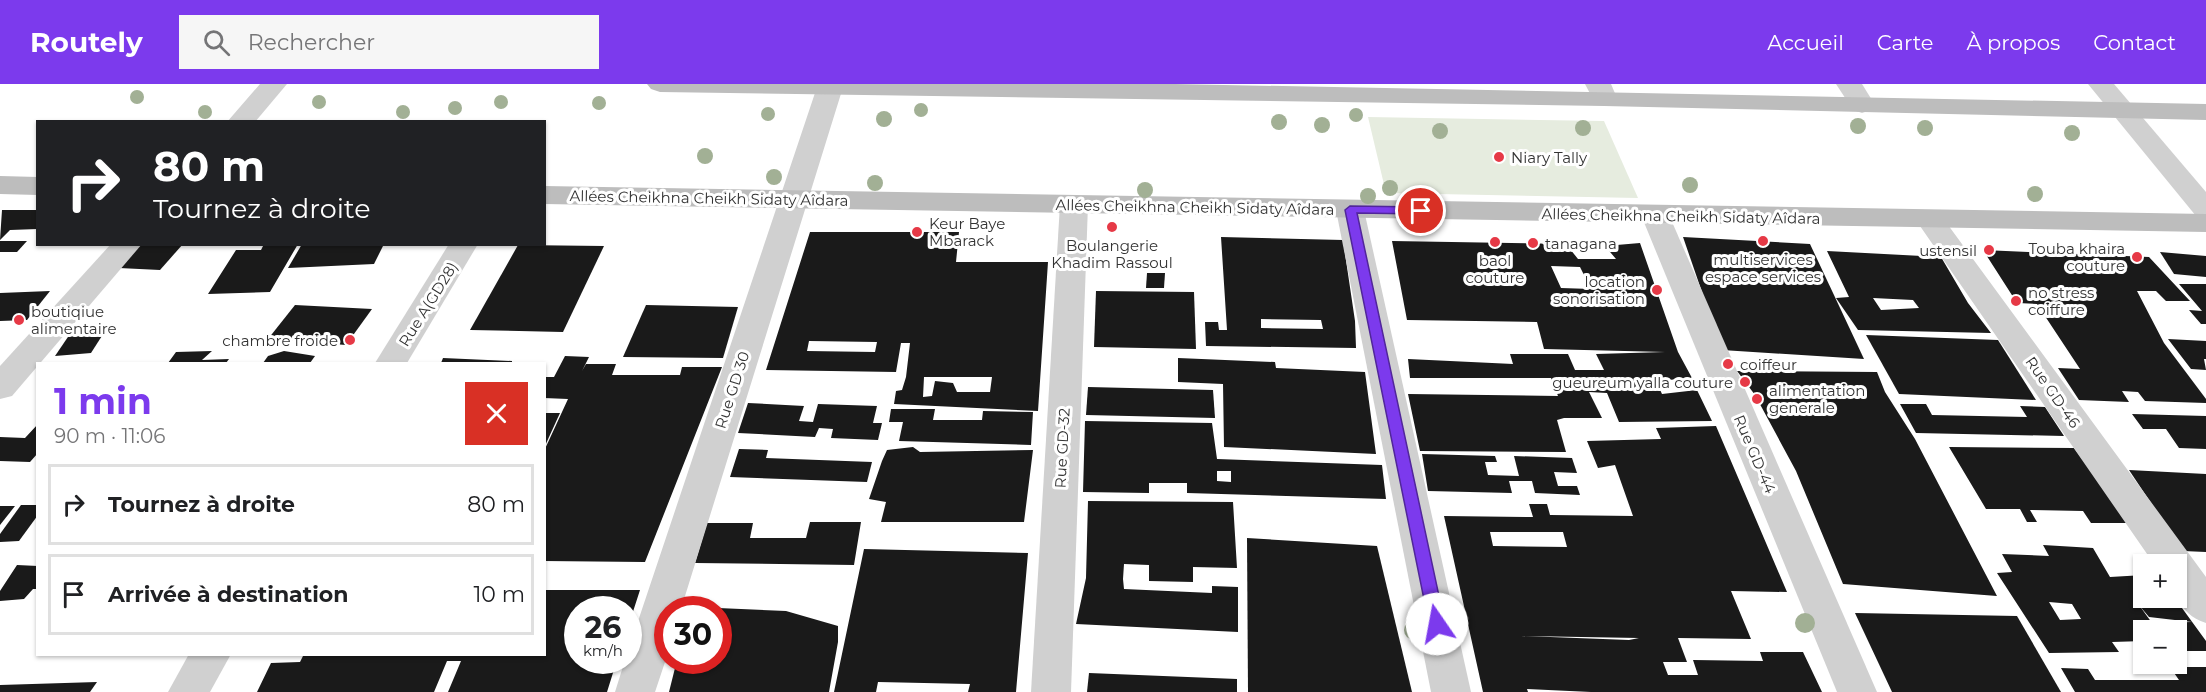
<!DOCTYPE html>
<html lang="fr">
<head>
<meta charset="utf-8">
<style>
	:root { --surface:#fff; --page:#f6f6f6; --text:#202124; --muted:#757577; --line:#e0e0e0; --accent:#7c3aed }
	body { margin:0; font-family:Montserrat,sans-serif; background:var(--page); color:var(--text); height:100vh; display:flex; flex-direction:column; font-size:22px; white-space:nowrap }
	* { box-sizing:border-box; margin:0 }
	p { font-size:20px; color:var(--muted) }
	.icon { flex:none; width:33px; height:33px; fill:none; stroke:currentColor; stroke-width:2; stroke-linecap:round; stroke-linejoin:round }
	.map { position:relative; flex:1; overflow:hidden }
	.side { position:absolute; left:36px; top:278px; width:510px; height:294px; display:flex; flex-direction:column; background:var(--surface); border-radius:0px; box-shadow:0 2px 4px #0004 }
	.side>* { flex:none }
	.top-card { position:absolute; left:36px; top:36px; width:510px; height:126px; border-radius:0px; box-shadow:0 2px 4px #0004; background:#202124; color:#fff; overflow:hidden }
	.tools { position:absolute; left:2133px; top:470px; display:grid; gap:12px }
	.tools a { display:grid; place-items:center; width:54px; height:54px; border-radius:0px; background:var(--surface); box-shadow:0 2px 4px #0004; font-size:30px }
	.speed { position:absolute; left:564px; top:512px; display:flex; gap:12px; font-size:30px; font-weight:700; text-align:center }
	.speed>* { display:grid; place-content:center; width:78px; height:78px; border-radius:50%; background:var(--surface); box-shadow:0 2px 4px #0004; line-height:1 }
	.speed small { font-size:15px; font-weight:400 }
	.speed .limit { border:9px solid #d22; background:#fff; color:#111 }
	.pin { position:absolute; display:grid; place-items:center; width:51px; height:51px; color:#fff; margin:-26px; border:3px solid #fff; border-radius:50%; box-shadow:0 2px 6px #0007 }
	.me { position:absolute; width:66px; margin:-33px; rotate:348deg; stroke-linejoin:round; filter:drop-shadow(0 0 4px #0008) }
	.turn { display:flex; align-items:center; gap:21px; height:126px; padding:0 18px; font-size:27px }
	.turn .icon { width:78px; height:78px; stroke-width:2.5 }
	.turn b { display:block; font-size:42px; line-height:51px }
	.round { display:grid; place-items:center; flex:none; width:63px; height:63px; border-radius:0px; background:var(--page) }
	.head { display:flex; align-items:center; justify-content:space-between; height:102px; padding:0 18px }
	h1 { font-size:36px; font-weight:700; line-height:45px; color:var(--accent) }
	ul { padding:0; list-style:none }
	li { display:flex; align-items:center; gap:18px; height:81px; margin:0 12px 9px; padding:0 6px; border:3px solid var(--line); border-radius:0px }
	li div { flex:1 }
	li b { display:block; font-size:22px }
	li em { font-style:normal }
	header { display:flex; align-items:center; gap:36px; box-sizing:border-box; height:84px; padding:0 30px; background:var(--accent); color:#fff }
	header strong { font-size:28px }
	nav { display:flex; gap:33px; margin-inline-start:auto; font-size:21px }
	.search { width:420px; height:54px; background:var(--page); display:flex; align-items:center; gap:15px; box-sizing:border-box; padding:0 21px; border-radius:0px; color:var(--muted); font-size:22px }
	.map>svg:first-child { display:block }
	.green { fill:#e6ecdf }
	.building { fill:#1a1a1a; fill-rule:evenodd }
	.lines { fill:none; stroke-linecap:round; stroke-linejoin:round }
	.street { fill:#d0d0d0; fill-rule:evenodd }
	.secondary { fill:#bdbdbd; fill-rule:evenodd }
	.tree { fill:#a2b095 }
	.route { fill:#7c3aed; stroke:#51269a; stroke-width:1.5 }
	.poi-dot { fill:#e63946; stroke:#fff; stroke-width:2 }
	.labels { text-anchor:middle; dominant-baseline:central; stroke-width:6; stroke-linejoin:round; paint-order:stroke }
	.poi-label { font-size:15px; fill:#333; stroke:#fff; text-anchor:start }
	.street-label { font-size:15px; fill:#333; stroke:#fff }
</style>
</head>
<body>
<header>
<strong>Routely</strong>
<div class="search"><svg class="icon" aria-label="search" viewBox="0 0 24 24"><circle cx="10" cy="10" r="6"/><path d="M15 15l6 6"/></svg>Rechercher</div>
<nav><a>Accueil</a><a>Carte</a><a>À propos</a><a>Contact</a></nav>
</header>
<div class="map">
<svg width="2206" height="608" viewBox="0 0 2206 608">
	<rect width="100%" height="100%" fill="#fff"/>
	<polygon class="green" points="1368,33 1604,37 1638,114 1386,109"/>
	<g class="building">
		<polygon points="2,126 38,126 38,145 10,146 0,156"/>
		<path d="M 810,148 L 959,148 L 956,178 L 1048,178 L 1038,327 L 894,320 L 896,307 L 902,306 L 906,293 L 910,259 L 901,259 L 896,288 L 766,286 ZM 809,257 L 877,258 L 875,268 L 807,267 ZM 924,293 L 992,293 L 990,308 L 957,308 L 953,299 L 935,297 L 932,312 L 923,313 Z"/>
		<path d="M 1221,153 L 1343,156 L 1355,237 L 1356,264 L 1206,262 L 1205,238 L 1218,238 L 1219,246 L 1227,246 ZM 1261,235 L 1321,236 L 1323,245 L 1261,244 Z"/>
		<polygon points="1683,153 1810,160 1864,275 1722,266"/>
		<polygon points="0,157 27,157 17,168 0,168"/>
		<path d="M 1392,157 L 1566,160 L 1578,175 L 1616,175 L 1605,162 L 1640,159 L 1678,268 L 1692,294 L 1656,297 L 1662,310 L 1697,306 L 1712,337 L 1619,338 L 1607,309 L 1589,308 L 1602,334 L 1564,334 L 1557,336 L 1566,368 L 1420,367 L 1408,310 L 1558,312 L 1551,294 L 1410,294 L 1408,275 L 1513,280 L 1510,270 L 1568,270 L 1575,286 L 1604,286 L 1596,270 L 1665,268 L 1544,265 L 1537,238 L 1407,236 ZM 1551,182 L 1580,183 L 1591,205 L 1561,204 Z"/>
		<polygon points="140,160 183,160 160,186 119,184"/>
		<polygon points="264,160 298,160 270,208 208,210 236,166 261,166"/>
		<polygon points="302,160 384,160 374,180 288,184"/>
		<polygon points="518,161 604,162 563,248 470,246"/>
		<polygon points="1983,166 2149,173 2190,217 2166,217 2156,207 2137,207 2164,259 2206,315 2206,319 2145,317 2138,308 2122,307 2129,318 2079,316 2058,284 2080,285 2037,220 2017,219"/>
		<path d="M 1827,167 L 1941,173 L 1968,219 L 1991,249 L 1858,246 L 1836,214 L 1849,213 ZM 1873,214 L 1913,216 L 1919,224 L 1881,226 Z"/>
		<polygon points="2160,168 2206,172 2206,193 2174,190"/>
		<polygon points="1147,189 1165,189 1164,204 1146,204"/>
		<polygon points="2179,200 2206,200 2206,240 2201,240 2189,226 2202,227"/>
		<polygon points="50,207 27,236 0,237 0,209"/>
		<polygon points="1096,207 1194,208 1196,265 1094,263"/>
		<polygon points="295,221 372,225 346,261 268,255"/>
		<polygon points="646,221 738,223 723,274 623,273"/>
		<polygon points="107,244 91,269 55,272 72,247"/>
		<polygon points="1866,251 1998,256 2036,316 1899,310"/>
		<polygon points="2168,255 2206,257 2206,275 2204,275 2206,286 2191,285"/>
		<polygon points="212,267 202,276 229,275 226,279 168,279 176,268"/>
		<polygon points="284,267 315,272 310,279 263,279 268,272"/>
		<polygon points="565,272 589,273 582,287 586,280 616,280 612,291 680,291 682,283 722,283 645,478 544,477 544,367 568,315 544,314 544,293 554,293"/>
		<polygon points="443,274 512,277 512,279 441,279"/>
		<polygon points="1178,274 1275,278 1276,284 1365,288 1376,370 1224,363 1223,300 1178,298"/>
		<polygon points="1737,287 1877,288 1885,308 1915,355 1997,512 1843,500 1796,387 1755,311"/>
		<polygon points="1088,303 1213,306 1215,334 1086,331"/>
		<polygon points="748,319 804,322 799,337 813,338 818,320 877,322 873,339 882,339 878,356 831,354 833,345 819,344 815,353 738,349"/>
		<polygon points="1900,320 1926,320 1932,331 2027,333 2020,322 2045,323 2064,352 1916,349"/>
		<polygon points="891,325 935,325 933,336 982,336 983,327 1033,328 1031,361 899,357 903,338 889,338"/>
		<polygon points="544,329 560,329 544,364"/>
		<polygon points="2132,330 2206,332 2206,365 2179,364 2166,345 2143,345"/>
		<path d="M 1085,337 L 1212,339 L 1217,375 L 1382,381 L 1386,415 L 1187,409 L 1187,399 L 1149,399 L 1149,409 L 1083,408 ZM 1217,387 L 1231,387 L 1231,398 L 1217,397 Z"/>
		<polygon points="38,340 38,369 30,378 0,377 0,353 25,354"/>
		<path d="M 1716,342 L 1787,508 L 1731,507 L 1751,555 L 1678,554 L 1687,578 L 1663,578 L 1668,591 L 1698,591 L 1693,576 L 1763,577 L 1760,568 L 1803,568 L 1822,608 L 1591,608 L 1527,605 L 1528,608 L 1483,608 L 1444,432 L 1533,433 L 1529,420 L 1547,420 L 1550,431 L 1633,432 L 1615,381 L 1598,384 L 1587,357 L 1661,355 L 1656,344 ZM 1490,448 L 1563,448 L 1567,463 L 1493,462 ZM 1521,552 L 1639,554 L 1629,556 Z"/>
		<polygon points="913,363 920,368 1033,366 1024,438 881,438 886,418 869,415 882,377 887,366"/>
		<polygon points="1949,363 2074,364 2130,439 2091,439 2083,427 2030,426 2037,438 2027,438 2020,425 1986,425"/>
		<polygon points="739,365 768,366 766,374 872,378 867,398 730,393"/>
		<polygon points="1422,370 1495,372 1497,378 1485,378 1488,391 1519,392 1514,372 1572,374 1577,389 1554,388 1558,402 1577,402 1580,411 1535,409 1532,397 1509,397 1512,409 1428,407"/>
		<polygon points="2129,386 2206,390 2206,468 2183,467"/>
		<polygon points="1088,417 1233,418 1237,484 1193,483 1193,498 1149,497 1149,481 1124,480 1123,495 1124,505 1212,509 1212,502 1238,503 1238,548 1076,540 1086,494"/>
		<polygon points="21,421 38,421 38,431 19,457 0,458 0,450"/>
		<polygon points="0,422 15,422 0,441"/>
		<polygon points="810,438 861,438 854,481 695,479 707,439 753,439 750,454 806,454"/>
		<polygon points="1247,454 1377,462 1412,608 1248,608"/>
		<path d="M 2043,461 L 2093,464 L 2110,493 L 2144,491 L 2144,513 L 2174,513 L 2206,557 L 2206,567 L 2176,567 L 2176,546 L 2144,546 L 2144,557 L 2112,558 L 2119,568 L 2049,569 L 1997,489 L 2012,488 L 2002,470 L 2049,472 ZM 2049,518 L 2072,520 L 2081,535 L 2060,536 ZM 2139,521 L 2149,533 L 2192,538 L 2152,539 Z"/>
		<polygon points="864,465 1028,469 1016,608 968,608 970,600 878,598 876,608 834,608"/>
		<polygon points="17,481 38,482 38,505 33,505 24,515 0,517 0,507"/>
		<polygon points="544,506 640,506 629,540 628,525 578,525 578,576 617,576 607,608 448,608 461,577 447,577 434,608 257,608 271,579 300,578 304,570 544,570"/>
		<polygon points="718,524 786,527 838,542 838,558 829,608 669,608 677,576 718,576"/>
		<polygon points="1855,529 2017,532 2061,608 1892,608"/>
		<polygon points="2170,583 2206,583 2206,608 2075,608 2061,584 2088,585 2095,596 2179,596"/>
		<polygon points="1089,589 1237,595 1237,608 1087,608"/>
		<polygon points="97,598 90,608 0,608 0,601"/>
	</g>
	<g class="lines">
		<g class="street">
			<polygon points="260,0 287,0 255,38 227,38"/>
			<polygon points="818,0 844,0 681,525 668,525 668,569 655,608 615,608 625,576 628,576 628,567"/>
			<polygon points="1585,0 1611,0 1617,14 1613,19 1604,22 1595,19"/>
			<polygon points="1836,0 1862,0 1875,21 1871,26 1862,29 1853,26"/>
			<polygon points="2088,0 2114,0 2206,108 2206,135 2196,132"/>
			<polygon points="1074,111 1084,114 1088,120 1071,608 1031,608 1060,120 1064,114"/>
			<polygon points="1350,117 1360,120 1364,126 1471,608 1431,608 1336,126 1340,120"/>
			<polygon points="1655,122 1665,125 1669,131 1877,608 1837,608 1641,131 1645,125"/>
			<path d="M 1930,127 L 1940,130 L 2206,493 L 2206,539 C 2176,529 2176,508 2176,480 L 2154,480 L 1920,142 L 1916,136 L 1920,130 Z"/>
			<polygon points="111,160 142,160 12,312 0,315 0,282"/>
			<polygon points="449,160 478,160 407,279 375,279"/>
			<polygon points="189,570 231,570 210,608 168,608"/>
		</g>
		<g class="secondary">
			<polygon points="647,0 1175,0 2206,20 2206,36 1604,22 660,8 651,5"/>
			<polygon points="0,92 38,93 38,111 0,110"/>
			<polygon points="544,102 2206,130 2206,148 544,120"/>
		</g>
	</g>
	<g class="tree">
		<circle cx="137" cy="13" r="7"/>
		<circle cx="319" cy="18" r="7"/>
		<circle cx="501" cy="18" r="7"/>
		<circle cx="599" cy="19" r="7"/>
		<circle cx="455" cy="24" r="7"/>
		<circle cx="921" cy="26" r="7"/>
		<circle cx="205" cy="28" r="7"/>
		<circle cx="403" cy="28" r="7"/>
		<circle cx="768" cy="30" r="7"/>
		<circle cx="1356" cy="31" r="7"/>
		<circle cx="884" cy="35" r="8"/>
		<circle cx="1279" cy="38" r="8"/>
		<circle cx="1322" cy="41" r="8"/>
		<circle cx="1858" cy="42" r="8"/>
		<circle cx="1583" cy="44" r="8"/>
		<circle cx="1925" cy="44" r="8"/>
		<circle cx="1440" cy="47" r="8"/>
		<circle cx="2072" cy="49" r="8"/>
		<circle cx="705" cy="72" r="8"/>
		<circle cx="774" cy="93" r="8"/>
		<circle cx="875" cy="99" r="8"/>
		<circle cx="1690" cy="101" r="8"/>
		<circle cx="1390" cy="104" r="8"/>
		<circle cx="1145" cy="106" r="8"/>
		<circle cx="2035" cy="110" r="8"/>
		<circle cx="1368" cy="112" r="8"/>
		<circle cx="1805" cy="539" r="10"/>
		<circle cx="1414" cy="546" r="10"/>
	</g>
	<polygon class="route" points="1350,122 1421,123 1427,127 1421,130 1357,129 1445,540 1442,545 1431,545 1429,540 1345,126"/>
	<g class="poi-dot">
		<circle cx="1499" cy="73" r="6"/>
		<circle cx="1112" cy="143" r="6"/>
		<circle cx="917" cy="148" r="6"/>
		<circle cx="1763" cy="157" r="6"/>
		<circle cx="1495" cy="158" r="6"/>
		<circle cx="1533" cy="159" r="6"/>
		<circle cx="1989" cy="166" r="6"/>
		<circle cx="2137" cy="173" r="6"/>
		<circle cx="1657" cy="206" r="6"/>
		<circle cx="2016" cy="217" r="6"/>
		<circle cx="19" cy="236" r="6"/>
		<circle cx="350" cy="256" r="6"/>
		<circle cx="1728" cy="280" r="6"/>
		<circle cx="1745" cy="298" r="6"/>
		<circle cx="1757" cy="315" r="6"/>
	</g>
	<g class="labels">
		<g class="poi-label">
			<text x="1511" y="73">Niary Tally</text>
			<text x="929" y="139">Keur Baye<tspan x="929" dy="17">Mbarack</tspan></text>
			<text x="1545" y="159">tanagana</text>
			<text x="1112" y="161" text-anchor="middle">Boulangerie<tspan x="1112" dy="17">Khadim Rassoul</tspan></text>
			<text x="2125" y="164" text-anchor="end">Touba khaira<tspan x="2125" dy="17">couture</tspan></text>
			<text x="1977" y="166" text-anchor="end">ustensil</text>
			<text x="1763" y="175" text-anchor="middle">multiservices<tspan x="1763" dy="17">espace services</tspan></text>
			<text x="1495" y="176" text-anchor="middle">baol<tspan x="1495" dy="17">couture</tspan></text>
			<text x="1645" y="197" text-anchor="end">location<tspan x="1645" dy="17">sonorisation</tspan></text>
			<text x="2028" y="208">no stress<tspan x="2028" dy="17">coiffure</tspan></text>
			<text x="31" y="227">boutiqiue<tspan x="31" dy="17">alimentaire</tspan></text>
			<text x="338" y="256" text-anchor="end">chambre froide</text>
			<text x="1740" y="280">coiffeur</text>
			<text x="1733" y="298" text-anchor="end">gueureum yalla couture</text>
			<text x="1769" y="306">alimentation<tspan x="1769" dy="17">generale</tspan></text>
		</g>
		<g class="street-label">
			<text transform="translate(709 114) rotate(1)">Allées Cheikhna Cheikh Sidaty Aîdara</text>
			<text transform="translate(1195 123) rotate(1)">Allées Cheikhna Cheikh Sidaty Aîdara</text>
			<text transform="translate(1681 132) rotate(1)">Allées Cheikhna Cheikh Sidaty Aîdara</text>
			<text transform="translate(428 220) rotate(-58)">Rue A(GD28)</text>
			<text transform="translate(732 306) rotate(-72)">Rue GD 30</text>
			<text transform="translate(2053 308) rotate(55)">Rue GD-46</text>
			<text transform="translate(1062 364) rotate(-87)">Rue GD-32</text>
			<text transform="translate(1755 370) rotate(67)">Rue GD-44</text>
		</g>
	</g>
</svg>
<div class="tools">
<a>+</a>
<a>−</a>
</div>
<div class="speed"><div>26<small>km/h</small></div><div class="limit">30</div></div>
<div class="pin" style="left:1421px;top:127px;background:#d93025"><svg class="icon" aria-label="arrive" viewBox="0 0 24 24"><path d="M6 21V4h12l-3 4 3 4H6"/></svg></div>
<svg class="me" style="left:1437px;top:540px" viewBox="-20 -20 40 40"><circle r="19" fill="#fff"/><path d="M0-13L10 11 0 6-10 11z" fill="#7c3aed"/></svg>
<div class="top-card">
<div class="turn"><svg class="icon" aria-label="right" viewBox="0 0 24 24"><path d="M7 20v-9h11M14 6l5 5-5 5"/></svg><div><b>80 m</b>Tournez à droite</div></div>
</div>
<section class="side">
<div class="head"><div><h1>1 min</h1><p>90 m · 11:06</p></div><a class="round" style="background:#d93025;color:#fff"><svg class="icon" aria-label="close" viewBox="0 0 24 24"><path d="M6 6l12 12M18 6L6 18"/></svg></a></div>
<ul>
<li><svg class="icon" aria-label="right" viewBox="0 0 24 24"><path d="M7 20v-9h11M14 6l5 5-5 5"/></svg><div><b>Tournez à droite</b></div><em>80 m</em></li>
<li><svg class="icon" aria-label="arrive" viewBox="0 0 24 24"><path d="M6 21V4h12l-3 4 3 4H6"/></svg><div><b>Arrivée à destination</b></div><em>10 m</em></li>
</ul>
</section>
</div>
</body>
</html>
